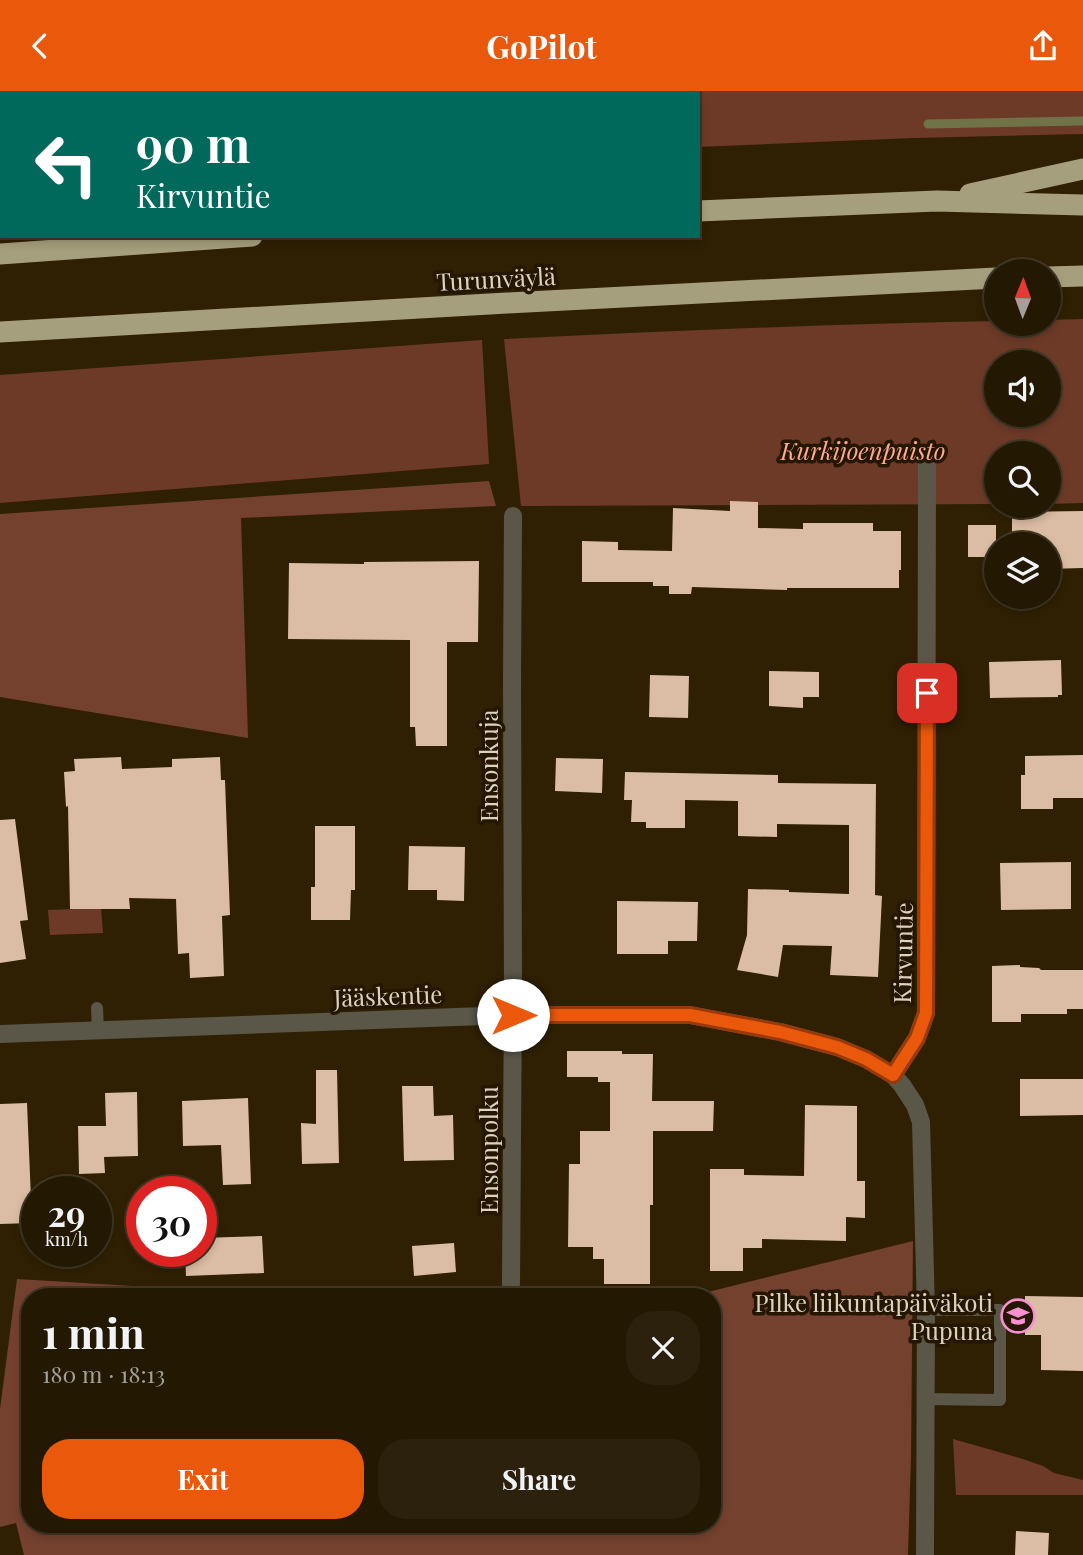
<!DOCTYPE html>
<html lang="en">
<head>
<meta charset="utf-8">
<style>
	:root { --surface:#231802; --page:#2b210c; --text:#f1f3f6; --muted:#a3a099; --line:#403724; --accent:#ea580c }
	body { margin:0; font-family:"Playfair Display",serif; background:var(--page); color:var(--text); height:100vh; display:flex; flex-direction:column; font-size:26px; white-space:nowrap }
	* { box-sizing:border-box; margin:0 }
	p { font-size:23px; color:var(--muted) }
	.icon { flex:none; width:38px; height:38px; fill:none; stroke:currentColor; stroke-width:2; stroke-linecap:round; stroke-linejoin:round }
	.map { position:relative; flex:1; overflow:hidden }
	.sheet { position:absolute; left:21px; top:1197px; width:700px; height:245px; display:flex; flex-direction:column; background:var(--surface); border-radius:28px; box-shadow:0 4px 10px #0003,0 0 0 2px var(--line) }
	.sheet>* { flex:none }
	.banner { position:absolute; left:0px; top:0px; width:700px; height:147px; box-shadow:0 4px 10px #0003,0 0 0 2px var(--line); background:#00695c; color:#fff; overflow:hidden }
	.needle { width:46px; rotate:1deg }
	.fabs { position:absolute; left:984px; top:168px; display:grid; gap:14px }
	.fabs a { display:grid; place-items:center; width:77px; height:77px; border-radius:50%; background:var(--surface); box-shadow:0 4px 10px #0003,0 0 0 2px var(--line); font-size:35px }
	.speed { position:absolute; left:21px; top:1085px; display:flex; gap:14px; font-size:35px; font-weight:700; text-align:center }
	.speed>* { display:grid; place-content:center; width:91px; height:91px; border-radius:50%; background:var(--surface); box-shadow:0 4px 10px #0003,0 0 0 2px var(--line); line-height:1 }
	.speed small { font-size:18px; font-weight:400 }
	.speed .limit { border:10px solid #d22; background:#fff; color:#111 }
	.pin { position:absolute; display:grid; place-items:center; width:60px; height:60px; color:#fff; margin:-30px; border-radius:14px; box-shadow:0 4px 10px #0006 }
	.me { position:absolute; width:77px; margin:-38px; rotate:90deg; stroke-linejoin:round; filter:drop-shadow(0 0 5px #0008) }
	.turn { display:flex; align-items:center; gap:24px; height:147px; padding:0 21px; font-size:32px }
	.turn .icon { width:91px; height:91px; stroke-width:2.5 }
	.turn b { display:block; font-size:49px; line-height:60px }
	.round { display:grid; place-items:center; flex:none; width:74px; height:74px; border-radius:28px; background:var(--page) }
	.overview { display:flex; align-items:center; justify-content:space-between; height:119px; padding:0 21px }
	h1 { font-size:42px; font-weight:700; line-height:52px }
	.button { display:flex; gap:14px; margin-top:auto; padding:14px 21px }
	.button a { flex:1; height:80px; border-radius:28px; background:var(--accent); color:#fff; font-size:28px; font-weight:700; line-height:80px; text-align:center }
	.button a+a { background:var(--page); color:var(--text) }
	header { display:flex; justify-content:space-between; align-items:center; height:91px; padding:0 21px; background:var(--accent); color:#fff; font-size:32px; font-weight:700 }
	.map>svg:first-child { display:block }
	.green { fill:#6d3a28; fill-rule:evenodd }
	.forest { fill:#75412f }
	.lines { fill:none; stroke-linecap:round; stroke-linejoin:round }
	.stream { stroke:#707347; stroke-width:9 }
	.building { fill:#dbbca4 }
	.service { stroke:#5a5749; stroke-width:12 }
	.minor { stroke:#5a5749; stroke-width:18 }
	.motorway { stroke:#a69f7d; stroke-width:21 }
	.route-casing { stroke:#983908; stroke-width:18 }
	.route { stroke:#ea580c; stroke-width:12 }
	.labels { text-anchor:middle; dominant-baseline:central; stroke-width:7; stroke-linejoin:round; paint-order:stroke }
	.street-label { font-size:24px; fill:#dcd2c2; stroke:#251600 }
	.park-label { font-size:24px; font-style:italic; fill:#ffaa8c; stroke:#251600 }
	.poi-label { font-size:24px; fill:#dcd2c2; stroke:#251600; text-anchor:end }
</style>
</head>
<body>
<header><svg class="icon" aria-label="back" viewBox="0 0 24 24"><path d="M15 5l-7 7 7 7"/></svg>GoPilot<svg class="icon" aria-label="share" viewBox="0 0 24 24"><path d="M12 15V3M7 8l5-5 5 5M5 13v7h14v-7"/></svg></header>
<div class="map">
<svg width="1083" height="1464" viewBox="0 0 1083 1464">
	<rect width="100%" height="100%" fill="#2f2003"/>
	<g class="green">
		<polygon points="0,0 463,0 463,2 2,2 2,103 0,103"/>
		<polygon points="489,0 1083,0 1083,43 913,47 698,56 698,2 489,2"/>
		<path d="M 1083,228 L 1083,412 L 1048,413 L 1048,362 L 996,362 L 996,413 L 521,415 L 504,248 C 668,240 832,233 996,230 L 996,233 L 1048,233 L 1048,229 ZM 996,271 L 1048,271 L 1048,324 L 996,324 Z"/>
		<polygon points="482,249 489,373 0,412 0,284"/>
		<polygon points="101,817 103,842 50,844 48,819"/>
		<polygon points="953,1348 1023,1368 1043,1375 1054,1382 1083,1389 1083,1404 956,1404"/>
	</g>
	<g class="forest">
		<polygon points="489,390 496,415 241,427 248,647 0,606 0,423"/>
		<polygon points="913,1150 911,1365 908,1464 24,1464 16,1432 0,1436 0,1318 17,1188 316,1206 30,1206 30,1433 712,1433 712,1206 688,1206"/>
	</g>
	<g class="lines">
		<polyline class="stream" points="928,33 1083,30"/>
	</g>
	<g class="building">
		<polygon points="730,410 758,411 758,437 803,438 803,432 873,432 873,440 901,440 901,479 899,479 899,497 787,497 787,499 692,496 691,503 669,503 669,495 653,495 653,491 582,491 582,450 618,451 618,459 672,460 673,417 730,420"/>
		<polygon points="1083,420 1083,477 1048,478 1048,453 1012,453 1012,421"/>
		<rect x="968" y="434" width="28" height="32"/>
		<polygon points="479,470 478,551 447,551 447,655 416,655 415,636 410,636 410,549 288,548 289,472 364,473 364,471"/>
		<polygon points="1061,569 1062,604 1058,604 1058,606 990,607 989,571"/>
		<polygon points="769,580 819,581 819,606 803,606 803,617 769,615"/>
		<polygon points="650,584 689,585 688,627 649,626"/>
		<polygon points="1083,664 1083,707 1053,707 1053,718 1021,718 1021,684 1025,684 1025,665"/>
		<polygon points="121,666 122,678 172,676 172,668 220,666 221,689 225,689 230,824 222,825 224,885 190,887 189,862 178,863 176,808 129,807 130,818 70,818 68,715 66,716 64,681 75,680 74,668"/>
		<polygon points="556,667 603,668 602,702 555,700"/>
		<polygon points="625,681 778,684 778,692 876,693 875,804 882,805 878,886 830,884 832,855 783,854 778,886 737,879 747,844 748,798 789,799 789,801 849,803 849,734 777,733 777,746 738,745 738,710 685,709 685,737 646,737 646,731 631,731 632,709 624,709"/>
		<polygon points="15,728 28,829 20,830 26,868 0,872 0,729"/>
		<polygon points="315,735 355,735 355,799 351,799 350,829 311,829 311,796 315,796"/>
		<polygon points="409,755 465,756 464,810 437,809 437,799 408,799"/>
		<polygon points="1071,771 1071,818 1001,819 1000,772"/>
		<polygon points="617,810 698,811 697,850 668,850 668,863 617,863"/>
		<polygon points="1020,874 1020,876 1039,877 1041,879 1083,879 1083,918 1067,918 1067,923 1021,923 1021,931 992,931 992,875"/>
		<polygon points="567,960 622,960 622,963 653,963 652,1010 714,1010 713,1040 653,1040 653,1114 650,1114 650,1193 604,1193 604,1168 593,1168 593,1156 568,1156 569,1073 580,1073 580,1040 610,1040 610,991 598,991 598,986 567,986"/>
		<polygon points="316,979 337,979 339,1072 302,1073 301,1032 316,1033"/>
		<polygon points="1020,988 1083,988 1083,1024 1020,1025"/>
		<polygon points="402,995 433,995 434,1025 453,1024 454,1069 404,1070"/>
		<polygon points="137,1001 138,1065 104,1066 105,1082 79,1083 78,1035 106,1035 105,1002"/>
		<polygon points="248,1007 251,1093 223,1094 221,1054 183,1055 182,1010"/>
		<polygon points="27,1012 32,1132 0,1133 0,1013"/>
		<polygon points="805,1014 857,1015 857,1090 865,1090 865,1127 846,1126 846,1150 762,1148 762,1157 743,1157 743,1180 710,1180 710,1078 744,1078 744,1084 804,1085"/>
		<polygon points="262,1145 264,1182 186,1185 185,1160 201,1160 201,1147"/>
		<polygon points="454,1152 456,1181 414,1185 412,1155"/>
		<polygon points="1025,1205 1083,1206 1083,1280 1041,1279 1041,1244 1025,1244"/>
		<polygon points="1016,1440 1049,1442 1048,1464 1015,1464"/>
	</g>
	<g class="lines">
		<g class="service">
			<polyline points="97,917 98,940"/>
			<polyline points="925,1308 1000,1309 1000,1219 926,1219"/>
		</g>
		<g class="minor">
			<polyline points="0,943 513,924 690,924 780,941 837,956 866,968 893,984 902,994 915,1014 921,1031 926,1219 925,1464"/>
			<polyline points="893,984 917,947 926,922 927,369"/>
			<polyline points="511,1193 513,901 512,588 513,425"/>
		</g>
		<g class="motorway">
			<polyline points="970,103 1083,78"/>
			<polyline points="698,120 937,110 1083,114"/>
			<polyline points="0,163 252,145"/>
			<polyline points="1048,186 1083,185"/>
			<polyline points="0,241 507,212 996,187"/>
		</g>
	</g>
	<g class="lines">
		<defs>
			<polyline id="route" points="513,924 690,924 780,941 837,956 866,968 893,984 917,947 926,922 927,602"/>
		</defs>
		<use href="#route" class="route-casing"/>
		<use href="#route" class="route"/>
	</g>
	<defs>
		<symbol id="school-ring" viewBox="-11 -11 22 22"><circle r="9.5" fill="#251600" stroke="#f690d1" stroke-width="1.5"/><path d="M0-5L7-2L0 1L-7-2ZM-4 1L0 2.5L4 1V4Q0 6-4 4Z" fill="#f690d1"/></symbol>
	</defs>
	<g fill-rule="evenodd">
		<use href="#school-ring" x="999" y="1206" width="38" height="38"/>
	</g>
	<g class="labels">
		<g class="street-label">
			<text transform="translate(496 187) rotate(-3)">Turunväylä</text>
			<text transform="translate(488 675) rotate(-90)">Ensonkuja</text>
			<text transform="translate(902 862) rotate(-89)">Kirvuntie</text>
			<text transform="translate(388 904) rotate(-2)">Jääskentie</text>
			<text transform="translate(488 1059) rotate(-90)">Ensonpolku</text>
		</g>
		<g class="park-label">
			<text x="863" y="359">Kurkijoenpuisto</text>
		</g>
		<g class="poi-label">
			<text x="993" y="1211">Pilke liikuntapäiväkoti<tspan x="993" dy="28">Pupuna</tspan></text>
		</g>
	</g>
</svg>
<div class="fabs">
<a><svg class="needle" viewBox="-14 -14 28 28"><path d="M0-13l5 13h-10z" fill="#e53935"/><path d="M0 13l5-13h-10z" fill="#a3a099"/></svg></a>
<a><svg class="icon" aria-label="sound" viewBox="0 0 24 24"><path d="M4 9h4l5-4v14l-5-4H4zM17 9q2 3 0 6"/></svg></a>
<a><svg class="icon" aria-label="search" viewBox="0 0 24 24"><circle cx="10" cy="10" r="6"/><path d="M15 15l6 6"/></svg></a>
<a><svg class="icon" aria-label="layers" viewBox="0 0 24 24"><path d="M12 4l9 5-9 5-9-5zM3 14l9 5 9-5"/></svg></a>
</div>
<div class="speed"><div>29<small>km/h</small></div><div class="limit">30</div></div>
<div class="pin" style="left:927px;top:602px;background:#d93025"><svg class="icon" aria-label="arrive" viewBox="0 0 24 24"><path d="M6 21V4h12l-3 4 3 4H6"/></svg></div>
<svg class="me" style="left:513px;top:924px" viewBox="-20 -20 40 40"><circle r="19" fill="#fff"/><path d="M0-13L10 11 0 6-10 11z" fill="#ea580c"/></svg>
<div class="banner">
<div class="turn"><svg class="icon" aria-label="left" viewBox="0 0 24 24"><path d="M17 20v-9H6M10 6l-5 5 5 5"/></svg><div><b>90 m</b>Kirvuntie</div></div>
</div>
<section class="sheet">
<div class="overview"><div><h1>1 min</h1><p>180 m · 18:13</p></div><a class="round"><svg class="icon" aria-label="close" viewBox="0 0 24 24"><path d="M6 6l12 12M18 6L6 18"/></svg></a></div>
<div class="button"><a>Exit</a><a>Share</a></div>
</section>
</div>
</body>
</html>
